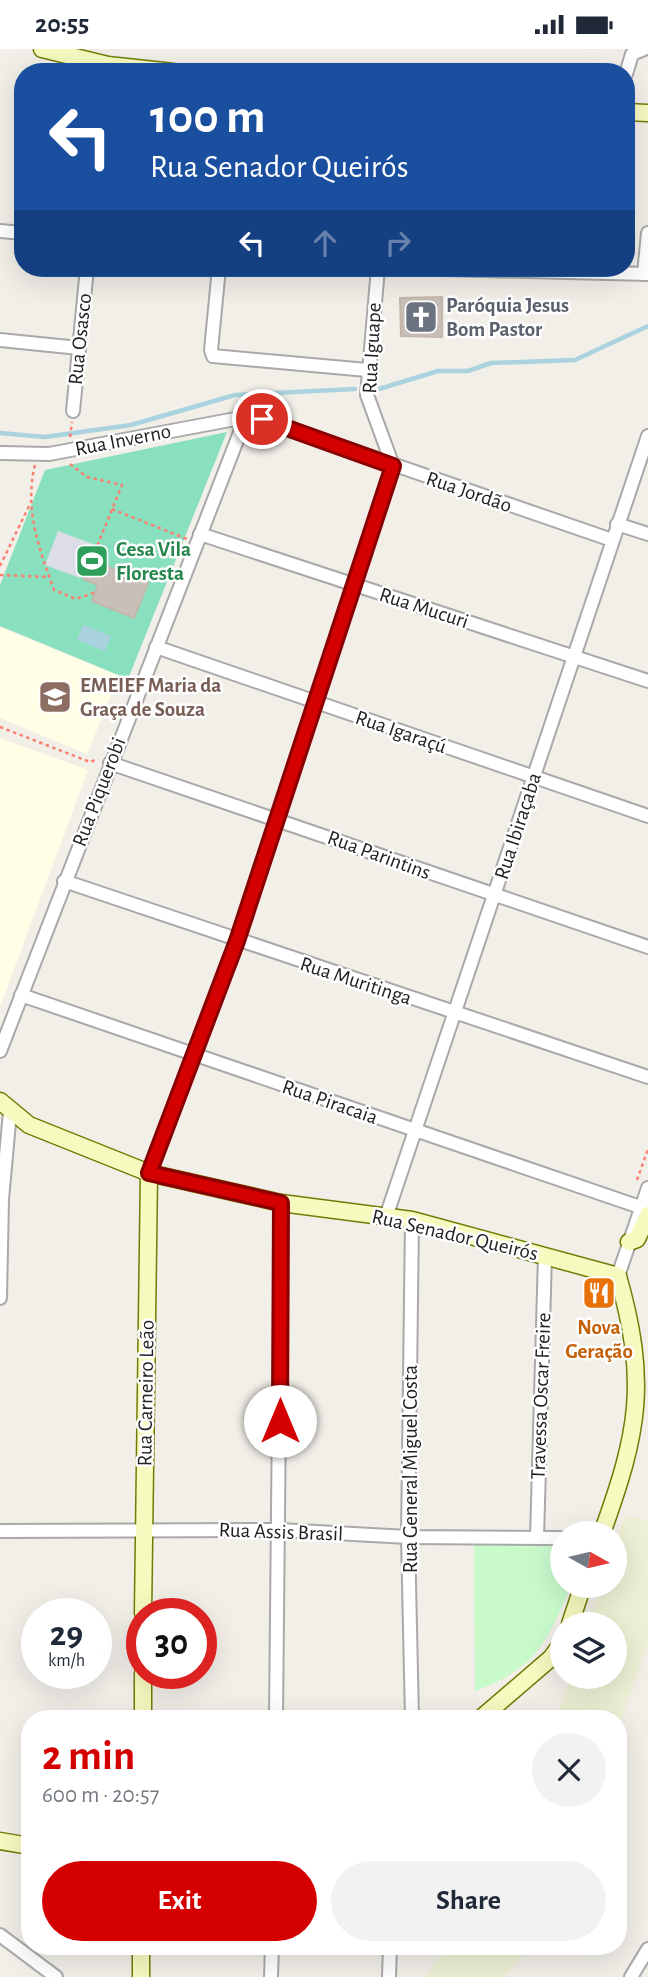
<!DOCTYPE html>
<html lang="en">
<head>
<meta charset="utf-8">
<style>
	:root { --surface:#fff; --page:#f2f2f3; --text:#1f2937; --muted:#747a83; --accent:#d40000 }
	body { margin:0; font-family:"Alegreya Sans",sans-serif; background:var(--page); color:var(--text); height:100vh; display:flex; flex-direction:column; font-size:26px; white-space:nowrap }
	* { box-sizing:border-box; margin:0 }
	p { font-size:23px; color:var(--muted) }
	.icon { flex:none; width:38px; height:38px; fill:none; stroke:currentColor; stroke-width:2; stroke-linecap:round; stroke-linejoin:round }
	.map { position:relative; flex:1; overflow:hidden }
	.sheet { position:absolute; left:21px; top:1661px; width:606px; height:245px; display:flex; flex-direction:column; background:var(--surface); border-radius:28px; box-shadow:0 7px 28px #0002 }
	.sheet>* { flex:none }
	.top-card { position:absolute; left:14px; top:14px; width:621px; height:214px; border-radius:28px; box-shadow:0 7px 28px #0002; background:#1a4fa0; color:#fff; overflow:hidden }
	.needle { width:46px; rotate:98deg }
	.tools { position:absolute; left:550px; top:1472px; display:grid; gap:14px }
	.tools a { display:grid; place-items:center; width:77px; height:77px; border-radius:50%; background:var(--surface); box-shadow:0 7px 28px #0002; font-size:35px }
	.speed { position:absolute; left:21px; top:1549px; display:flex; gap:14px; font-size:35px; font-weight:700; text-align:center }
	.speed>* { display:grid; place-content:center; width:91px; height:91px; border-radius:50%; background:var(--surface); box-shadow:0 7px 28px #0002; line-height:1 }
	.speed small { font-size:18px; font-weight:400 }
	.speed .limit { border:10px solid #d22; background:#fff; color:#111 }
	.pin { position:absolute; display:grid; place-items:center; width:60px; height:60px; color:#fff; margin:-30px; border:4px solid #fff; border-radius:50%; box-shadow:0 2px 7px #0007 }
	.me { position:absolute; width:77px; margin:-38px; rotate:0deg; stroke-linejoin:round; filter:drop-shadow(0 0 5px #0008) }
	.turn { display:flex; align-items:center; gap:24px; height:147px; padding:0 21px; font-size:32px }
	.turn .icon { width:91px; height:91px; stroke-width:2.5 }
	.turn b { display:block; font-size:49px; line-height:60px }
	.lanes { display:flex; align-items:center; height:66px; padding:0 21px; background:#0003; justify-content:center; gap:35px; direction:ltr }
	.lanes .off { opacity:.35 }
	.round { display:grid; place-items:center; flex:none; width:74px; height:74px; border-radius:37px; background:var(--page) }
	.headline { display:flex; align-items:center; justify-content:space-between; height:119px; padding:0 21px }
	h1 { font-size:42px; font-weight:600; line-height:52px; color:var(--accent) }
	.cta { display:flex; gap:14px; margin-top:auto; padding:14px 21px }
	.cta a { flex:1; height:80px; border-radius:42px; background:var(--accent); color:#fff; font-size:28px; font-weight:600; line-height:80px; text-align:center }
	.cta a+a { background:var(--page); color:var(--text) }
	.status { display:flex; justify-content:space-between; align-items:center; height:49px; padding:0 35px; background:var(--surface); direction:ltr }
	.status svg { height:19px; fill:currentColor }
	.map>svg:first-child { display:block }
	.education { fill:#ffffe5 }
	.farmland { fill:#eef0d5 }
	.park { fill:#c8facc }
	.pitch { fill:#88e0be }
	.plaza { fill:#dddde8 }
	.water { fill:#aad3df }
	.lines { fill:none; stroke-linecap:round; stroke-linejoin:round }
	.stream { stroke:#aad3df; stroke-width:4.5 }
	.building { fill:#c7bfb8; stroke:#c4b6ab; stroke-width:2 }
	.street-casing { stroke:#a9a9a9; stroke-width:16 }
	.secondary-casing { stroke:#707d05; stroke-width:19 }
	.path { stroke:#fa8072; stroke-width:2.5; stroke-dasharray:3.5 3.5; stroke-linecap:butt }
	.street { stroke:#fff; stroke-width:12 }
	.secondary { stroke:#f7fabf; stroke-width:16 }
	.route-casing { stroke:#8a0000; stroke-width:18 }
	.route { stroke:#d40000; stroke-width:12 }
	.labels { text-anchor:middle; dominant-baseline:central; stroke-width:5; stroke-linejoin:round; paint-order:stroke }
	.worship-label { font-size:21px; font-weight:bold; fill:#5b616d; stroke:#fff; text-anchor:start }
	.street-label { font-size:21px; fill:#222; stroke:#fff }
	.leisure-label { font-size:21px; font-weight:bold; fill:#27864d; stroke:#fff; text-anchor:start }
	.education-label { font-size:21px; font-weight:bold; fill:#785e54; stroke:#fff; text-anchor:start }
	.food-label { font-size:21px; font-weight:bold; fill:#c56008; stroke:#fff }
</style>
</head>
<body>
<div class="status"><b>20:55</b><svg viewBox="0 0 49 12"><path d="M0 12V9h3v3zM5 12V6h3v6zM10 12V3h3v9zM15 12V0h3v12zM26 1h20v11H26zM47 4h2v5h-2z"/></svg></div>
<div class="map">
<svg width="648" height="1928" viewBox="0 0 648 1928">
	<rect width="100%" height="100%" fill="#f2efe9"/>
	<g class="education">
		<polygon points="0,578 119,627 87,705 0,669"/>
		<polygon points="0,689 88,721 0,958"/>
	</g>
	<g class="farmland">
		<polygon points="625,1466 648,1472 648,1593 618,1681 618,1670 556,1669 570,1628 614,1628 614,1575 588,1575 601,1537 614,1536 614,1498"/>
		<polygon points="450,1897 531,1897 505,1928 424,1928"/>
	</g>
	<path class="park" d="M 474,1496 L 562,1496 L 562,1536 L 571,1537 C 546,1594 537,1619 475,1642 Z"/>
	<polygon class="pitch" points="227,383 128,630 0,577 0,536 45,421"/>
	<polygon class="plaza" points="58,482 93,495 80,529 45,516"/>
	<polygon class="water" points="83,576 111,587 105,602 77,591"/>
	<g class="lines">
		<g class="stream">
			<polyline points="379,340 438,322 468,322 491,314 575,311 648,277"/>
			<polyline points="0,384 45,388 131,376 235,346 355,340"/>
		</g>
	</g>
	<g class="building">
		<polygon points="442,248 442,288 401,287 400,249"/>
		<polygon points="89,514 105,521 106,517 148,534 134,569 92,552 98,536 83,530"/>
	</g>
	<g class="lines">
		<defs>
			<g id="street">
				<polyline points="626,25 632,5 644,0"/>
				<polyline points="0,182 23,184"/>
				<polyline points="219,219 211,301 213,307 367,321"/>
				<polyline points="402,219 648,225"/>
				<polyline points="644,225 648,184"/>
				<polyline points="0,291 79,299"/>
				<polyline points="73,362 87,219"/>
				<polyline points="0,404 49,405 246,368 262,370 612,491"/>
				<polyline points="617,475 648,485"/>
				<polyline points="200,485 648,632"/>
				<polyline points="156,598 648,767"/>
				<polyline points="110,714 648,898"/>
				<polyline points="64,832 648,1028"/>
				<polyline points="21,946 640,1158"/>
				<polyline points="0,1002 246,368"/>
				<polyline points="149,1124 237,892 393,417 367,346 378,219"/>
				<polyline points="386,1168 648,387"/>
				<polyline points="412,1171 408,1488 412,1670"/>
				<polyline points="618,1227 648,1139"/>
				<polyline points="0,1249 2,1150 10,1063"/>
				<polyline points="0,1482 280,1481 408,1488 562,1489"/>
				<polyline points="537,1489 545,1206"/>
				<polyline points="276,1670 281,1154"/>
				<polyline points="0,1886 56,1928"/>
				<polyline points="271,1928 272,1897"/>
				<polyline points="389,1928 390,1897"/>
				<polyline points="631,1928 648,1900"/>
			</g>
			<g id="secondary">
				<polyline points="42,0 108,16 173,23"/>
				<polyline points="626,63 648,64"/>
				<path d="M 0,1052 L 29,1076 L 149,1124 L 281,1154 L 412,1171 L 618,1227 C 648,1333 639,1382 602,1484"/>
				<polyline points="629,1193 637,1190 648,1166"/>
				<polyline points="143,1564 149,1124"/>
				<polyline points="570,1575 583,1536"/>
				<polyline points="143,1670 143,1624"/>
				<polyline points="480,1670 551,1609 562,1594"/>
				<polyline points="0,1792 30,1797"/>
				<polyline points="141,1928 141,1897"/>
			</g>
		</defs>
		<use href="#street" class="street-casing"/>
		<use href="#secondary" class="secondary-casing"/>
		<g class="path">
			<polyline points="70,388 72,373"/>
			<polyline points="70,415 87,428 122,436 91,512 86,512"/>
			<path d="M 35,416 C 24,461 39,499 54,541 L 76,550 L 96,543"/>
			<polyline points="112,460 187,490"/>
			<polyline points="0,517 29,457"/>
			<polyline points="0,526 49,528"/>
			<polyline points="0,678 90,713 98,710"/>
			<polyline points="637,1131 648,1100"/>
		</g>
		<use href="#street" class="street"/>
		<use href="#secondary" class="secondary"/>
	</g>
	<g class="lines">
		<defs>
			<polyline id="route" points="262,370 393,417 237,892 149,1124 281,1154 280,1372"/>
		</defs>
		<use href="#route" class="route-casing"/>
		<use href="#route" class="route"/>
	</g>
	<defs>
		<symbol id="church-square" viewBox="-11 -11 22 22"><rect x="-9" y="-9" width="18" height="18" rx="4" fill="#6b7280" stroke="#fff"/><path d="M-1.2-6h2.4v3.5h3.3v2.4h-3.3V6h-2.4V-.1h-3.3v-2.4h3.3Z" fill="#fff"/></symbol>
		<symbol id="stadium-square" viewBox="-11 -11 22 22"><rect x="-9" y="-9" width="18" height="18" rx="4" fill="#2e9e5b" stroke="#fff"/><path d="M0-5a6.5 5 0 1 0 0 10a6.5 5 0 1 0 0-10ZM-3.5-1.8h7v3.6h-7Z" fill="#fff"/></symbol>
		<symbol id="school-square" viewBox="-11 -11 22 22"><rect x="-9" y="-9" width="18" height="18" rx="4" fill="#8d6e63" stroke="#fff"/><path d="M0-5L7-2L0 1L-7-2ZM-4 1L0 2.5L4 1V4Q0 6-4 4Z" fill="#fff"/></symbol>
		<symbol id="restaurant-square" viewBox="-11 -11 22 22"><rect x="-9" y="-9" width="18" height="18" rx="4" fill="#e8710a" stroke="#fff"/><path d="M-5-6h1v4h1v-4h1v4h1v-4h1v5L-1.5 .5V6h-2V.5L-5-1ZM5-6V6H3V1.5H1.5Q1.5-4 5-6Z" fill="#fff"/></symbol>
	</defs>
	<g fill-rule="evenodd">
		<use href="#church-square" x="402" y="249" width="38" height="38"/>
		<use href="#stadium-square" x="73" y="493" width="38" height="38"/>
		<use href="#school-square" x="36" y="629" width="38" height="38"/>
		<use href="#restaurant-square" x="580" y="1225" width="38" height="38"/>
	</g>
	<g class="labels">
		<g class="worship-label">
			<text x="446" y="256">Paróquia Jesus<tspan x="446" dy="24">Bom Pastor</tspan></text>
		</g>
		<g class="street-label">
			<text transform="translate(80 290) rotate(-84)">Rua Osasco</text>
			<text transform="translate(372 299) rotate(-87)">Rua Iguape</text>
			<text transform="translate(123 391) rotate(-11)">Rua Inverno</text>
			<text transform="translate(469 443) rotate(19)">Rua Jordão</text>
			<text transform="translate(424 559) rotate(18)">Rua Mucuri</text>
			<text transform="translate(401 683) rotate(19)">Rua Igaraçú</text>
			<text transform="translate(99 743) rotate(-69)">Rua Piquerobi</text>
			<text transform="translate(518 777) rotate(-72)">Rua Ibiraçaba</text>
			<text transform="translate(379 806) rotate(20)">Rua Parintins</text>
			<text transform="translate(356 932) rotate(18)">Rua Muritinga</text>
			<text transform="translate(330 1053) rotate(19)">Rua Piracaia</text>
			<text transform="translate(455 1186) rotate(13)">Rua Senador Queirós</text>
			<text transform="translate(146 1344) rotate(-89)">Rua Carneiro Leão</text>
			<text transform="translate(541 1347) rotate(-88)">Travessa Oscar Freire</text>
			<text transform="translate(410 1420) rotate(-90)">Rua General Miguel Costa</text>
			<text transform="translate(281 1483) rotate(2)">Rua Assis Brasil</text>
		</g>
		<g class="leisure-label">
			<text x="116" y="500">Cesa Vila<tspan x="116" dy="24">Floresta</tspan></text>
		</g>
		<g class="education-label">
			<text x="80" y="636">EMEIEF Maria da<tspan x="80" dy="24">Graça de Souza</tspan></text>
		</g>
		<g class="food-label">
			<text x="599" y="1278">Nova<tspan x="599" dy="24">Geração</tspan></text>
		</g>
	</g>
</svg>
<div class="tools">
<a><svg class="needle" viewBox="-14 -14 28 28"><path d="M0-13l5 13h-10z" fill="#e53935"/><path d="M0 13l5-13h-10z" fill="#747a83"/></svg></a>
<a><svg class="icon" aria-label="layers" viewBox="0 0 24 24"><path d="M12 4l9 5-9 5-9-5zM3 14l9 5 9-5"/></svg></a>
</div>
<div class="speed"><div>29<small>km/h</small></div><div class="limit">30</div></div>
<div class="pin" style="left:262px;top:370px;background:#d93025"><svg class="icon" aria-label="arrive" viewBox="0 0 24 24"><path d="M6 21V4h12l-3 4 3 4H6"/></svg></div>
<svg class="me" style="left:280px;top:1372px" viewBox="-20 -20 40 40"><circle r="19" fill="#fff"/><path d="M0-13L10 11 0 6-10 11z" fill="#d40000"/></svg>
<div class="top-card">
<div class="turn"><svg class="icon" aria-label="left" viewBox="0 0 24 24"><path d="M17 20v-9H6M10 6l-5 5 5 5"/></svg><div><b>100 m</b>Rua Senador Queirós</div></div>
<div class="lanes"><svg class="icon" aria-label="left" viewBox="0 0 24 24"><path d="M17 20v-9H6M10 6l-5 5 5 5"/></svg><svg class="icon off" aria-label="ahead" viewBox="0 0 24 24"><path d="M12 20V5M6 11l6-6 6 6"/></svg><svg class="icon off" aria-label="right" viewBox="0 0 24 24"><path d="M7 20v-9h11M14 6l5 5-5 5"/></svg></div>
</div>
<section class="sheet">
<div class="headline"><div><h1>2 min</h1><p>600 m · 20:57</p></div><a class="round"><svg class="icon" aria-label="close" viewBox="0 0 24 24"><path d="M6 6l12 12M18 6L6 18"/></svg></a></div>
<div class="cta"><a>Exit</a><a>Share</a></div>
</section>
</div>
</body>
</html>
